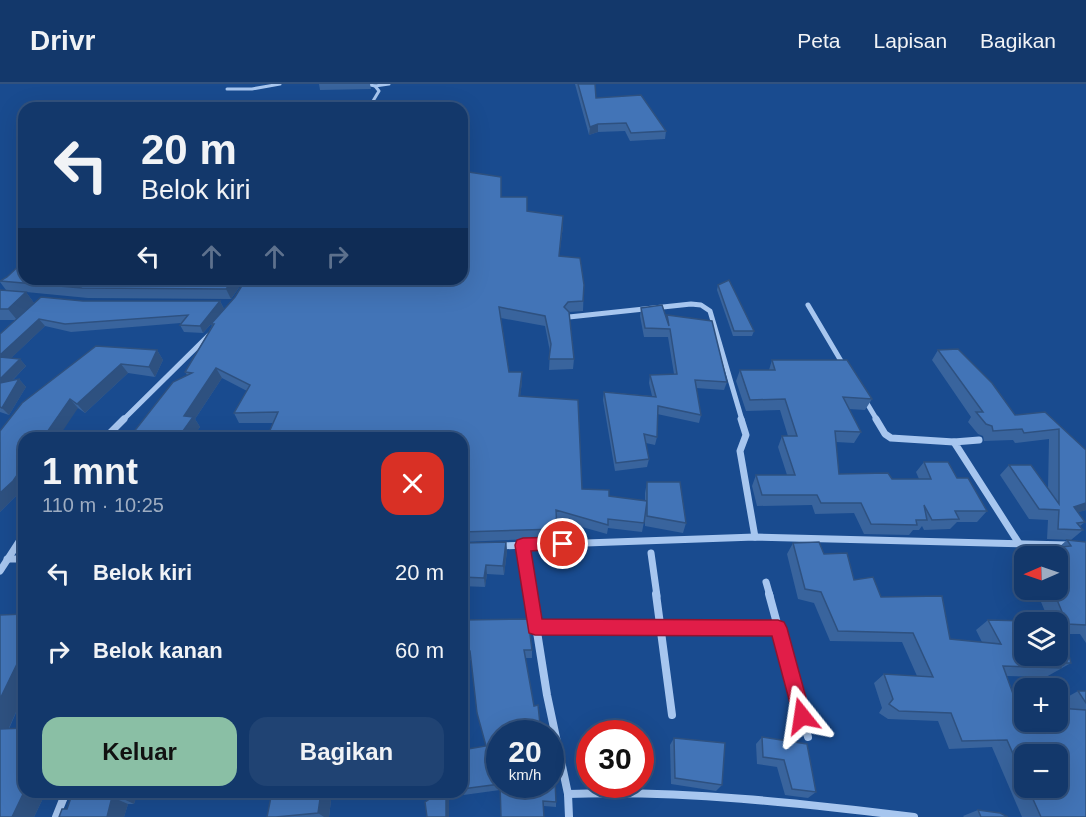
<!DOCTYPE html>
<html lang="id">
<head>
<meta charset="utf-8">
<style>
	:root { --surface:#13386b; --page:#204373; --text:#f1f3f6; --muted:#9dacc1; --line:#32527e; --accent:#8abfa5 }
	body { margin:0; font-family:Helvetica,sans-serif; background:var(--page); color:var(--text); height:100vh; display:flex; flex-direction:column; font-size:22px; white-space:nowrap }
	* { box-sizing:border-box; margin:0 }
	p { font-size:20px; color:var(--muted) }
	.icon { flex:none; width:33px; height:33px; fill:none; stroke:currentColor; stroke-width:2; stroke-linecap:round; stroke-linejoin:round }
	.map { position:relative; flex:1; overflow:hidden }
	.sheet { position:absolute; left:18px; top:348px; width:450px; height:366px; display:flex; flex-direction:column; background:var(--surface); border-radius:18px; box-shadow:0 6px 24px #0002,0 0 0 2px var(--line) }
	.sheet>* { flex:none }
	.hud { position:absolute; left:18px; top:18px; width:450px; height:183px; border-radius:18px; box-shadow:0 6px 24px #0002,0 0 0 2px var(--line); background:#13386b; color:var(--text); overflow:hidden }
	.needle { width:39px; rotate:268deg }
	.controls { position:absolute; left:1014px; top:462px; display:grid; gap:12px }
	.controls a { display:grid; place-items:center; width:54px; height:54px; border-radius:12px; background:var(--surface); box-shadow:0 6px 24px #0002,0 0 0 2px var(--line); font-size:30px }
	.speed { position:absolute; left:486px; top:636px; display:flex; gap:12px; font-size:30px; font-weight:700; text-align:center }
	.speed>* { display:grid; place-content:center; width:78px; height:78px; border-radius:50%; background:var(--surface); box-shadow:0 6px 24px #0002,0 0 0 2px var(--line); line-height:1 }
	.speed small { font-size:15px; font-weight:400 }
	.speed .limit { border:9px solid #d22; background:#fff; color:#111 }
	.pin { position:absolute; display:grid; place-items:center; width:51px; height:51px; color:#fff; margin:-26px; border:3px solid #fff; border-radius:50%; box-shadow:0 2px 6px #0007 }
	.me { position:absolute; width:66px; margin:-33px; rotate:345deg; stroke-linejoin:round; filter:drop-shadow(0 0 4px #0008) }
	.turn { display:flex; align-items:center; gap:21px; height:126px; padding:0 24px; font-size:27px }
	.turn .icon { width:78px; height:78px; stroke-width:2.5 }
	.turn b { display:block; font-size:42px; line-height:51px }
	.lanes { display:flex; align-items:center; height:57px; padding:0 24px; background:#0003; justify-content:center; gap:30px; direction:ltr }
	.lanes .off { opacity:.35 }
	.round { display:grid; place-items:center; flex:none; width:63px; height:63px; border-radius:18px; background:var(--page) }
	.overview { display:flex; align-items:center; justify-content:space-between; height:102px; padding:0 24px }
	h1 { font-size:36px; font-weight:600; line-height:45px }
	.button { display:flex; gap:12px; margin-top:auto; padding:12px 24px }
	.button a { flex:1; height:69px; border-radius:18px; background:var(--accent); color:#111; font-size:24px; font-weight:600; line-height:69px; text-align:center }
	.button a+a { background:var(--page); color:var(--text) }
	ul { padding:0; list-style:none }
	li { display:flex; align-items:center; gap:18px; height:78px; padding:0 24px }
	li div { flex:1 }
	li b { display:block; font-size:22px }
	li em { font-style:normal }
	header { display:flex; align-items:center; gap:36px; box-sizing:border-box; height:84px; padding:0 30px; background:var(--surface); border-bottom:2px solid var(--line) }
	header strong { font-size:28px }
	nav { display:flex; gap:33px; margin-inline-start:auto; font-size:21px }
	.map>svg:first-child { display:block }
	.lines { fill:none; stroke-linecap:round; stroke-linejoin:round }
	.street-far3 { stroke:#a7c6ef; stroke-width:3 }
	.street-far2 { stroke:#a7c6ef; stroke-width:5 }
	.street-far1 { stroke:#a7c6ef; stroke-width:7 }
	.street { stroke:#a7c6ef; stroke-width:8 }
	.wall { fill:#39649d; fill-rule:evenodd }
	.shaded-wall { fill:#2e5180 }
	.building { fill:#4274b7; stroke:#2e5180; stroke-width:1.5; fill-rule:evenodd }
	.route { fill:#e11d48; stroke:#92132f; stroke-width:1.5 }
</style>
</head>
<body>
<header>
<strong>Drivr</strong>
<nav><a>Peta</a><a>Lapisan</a><a>Bagikan</a></nav>
</header>
<div class="map">
<svg width="1086" height="733" viewBox="0 0 1086 733">
	<rect width="100%" height="100%" fill="#194b8f"/>
	<g class="lines">
		<g class="street-far3">
			<polyline points="375,2 389,0"/>
			<polyline points="227,5 252,5 280,0"/>
			<polyline points="364,24 373,17 379,7 375,2 366,0"/>
		</g>
		<g class="street-far2">
			<polyline points="808,221 844,282"/>
			<polyline points="569,233 691,220 701,221 710,227 742,336"/>
			<polyline points="865,316 877,336"/>
			<polyline points="123,336 209,251"/>
		</g>
		<g class="street-far1">
			<polyline points="741,335 746,351 740,367 755,453"/>
			<polyline points="876,335 885,350 891,354 954,358"/>
			<polyline points="105,354 124,335"/>
			<polyline points="979,356 954,358 1020,461"/>
			<polyline points="523,461 531,512"/>
			<polyline points="499,462 755,453 1068,461"/>
			<polyline points="651,469 657,512"/>
			<polyline points="7,475 24,475"/>
			<polyline points="0,487 24,450"/>
			<polyline points="766,498 770,512"/>
		</g>
		<g class="street">
			<polyline points="531,510 547,611 568,710 569,733"/>
			<polyline points="656,510 672,631"/>
			<polyline points="769,510 808,653"/>
			<polyline points="535,543 778,544"/>
			<path d="M 568,710 C 681,706 802,719 914,733"/>
			<polyline points="56,733 66,708"/>
		</g>
	</g>
	<g class="wall">
		<polygon points="319,0 370,0 371,5 320,6"/>
		<polygon points="575,0 595,0 596,14 666,47 665,55 630,57 625,47 598,48 589,51"/>
		<polygon points="502,113 527,127 563,142 559,172 584,201 583,227 569,228 574,275 573,285 549,286 550,268 545,242 501,234 509,288 522,288 522,298 520,312 582,405 609,412 645,417 645,409 647,398 686,439 683,449 645,442 645,433 642,448 608,444 607,450 557,436 557,454 462,458 462,354 268,354 267,353 273,339 239,339 234,329 247,307 222,294 195,335 200,343 192,354 129,354 187,291 185,288 212,242 211,240 203,249 184,248 180,241 181,239 71,248 45,242 11,274 20,275 26,282 12,297 19,295 26,303 9,331 0,328 0,250 16,236 0,236 0,206 6,206 0,198 0,196 245,195 231,215 88,214 26,208 34,219 83,217 220,217 224,225 218,232"/>
		<polygon points="718,201 754,247 752,252 733,252 717,206"/>
		<polygon points="641,224 667,234 667,231 727,298 724,306 696,304 701,331 699,339 657,330 657,353 655,361 646,359 649,375 647,383 615,387 603,316 604,308 652,312 649,299 650,291 674,290 668,253 644,253 640,232"/>
		<polygon points="96,262 157,266 163,276 155,293 128,289 85,329 78,324 24,354 24,404 0,428 0,347"/>
		<polygon points="938,266 1015,331 1045,328 1086,366 1086,426 1078,428 1085,438 1080,442 1083,446 1071,456 1047,455 1048,436 1029,435 1000,391 1009,381 1048,405 1049,355 1015,359 1013,356 984,357 983,352 978,350 968,338 971,333 932,276"/>
		<polygon points="772,276 872,315 865,326 849,325 861,348 854,359 836,358 839,390 892,395 919,395 916,388 924,378 957,394 987,427 977,438 957,438 950,445 924,446 922,442 919,446 913,446 909,451 864,450 854,429 815,430 812,421 757,422 752,402 756,391 787,391 778,363 782,352 788,352 780,326 746,327 736,297 740,286 769,286"/>
		<polygon points="24,439 24,455 17,450"/>
		<path d="M 1067,456 L 1086,458 L 1086,559 L 1080,550 L 1063,550 L 1071,579 L 1046,593 L 1006,592 L 1017,621 L 1067,624 L 1062,616 L 1078,607 L 1086,607 L 1086,733 L 1022,733 L 992,663 L 949,665 L 938,637 L 888,635 L 879,629 L 882,624 L 874,599 L 884,590 L 917,592 L 902,558 L 830,557 L 814,519 L 798,515 L 787,470 L 793,459 L 824,470 L 854,496 L 950,555 L 982,558 L 976,546 L 988,536 L 1049,537 L 1036,506 L 1058,506 L 1058,472 L 1024,472 L 1024,490 L 1016,477 L 1027,467 L 1059,463 ZM 1024,670 L 1058,704 L 1024,704 Z"/>
		<polygon points="506,458 507,467 504,491 487,490 485,503 462,502 462,459"/>
		<polygon points="24,530 24,610 9,645 24,708 46,708 34,733 0,733 0,531"/>
		<polygon points="462,551 532,566 532,574 526,574 500,650 556,718 556,723 544,722 500,706 449,713 449,733 427,733 428,708 462,708 462,666 486,662 471,576 463,576 462,571"/>
		<polygon points="762,653 816,708 808,714 785,711 777,683 757,680 756,660"/>
		<polygon points="674,654 722,701 716,707 671,700 670,661"/>
		<polygon points="73,708 138,708 134,720 128,720 124,733 59,733 67,725"/>
		<polygon points="272,708 332,708 329,733 267,733"/>
		<polygon points="978,726 1008,733 964,733 963,732"/>
	</g>
	<g class="shaded-wall">
		<polygon points="598,40 598,48 589,51 590,43"/>
		<polygon points="563,132 563,142 558,181 559,172"/>
		<polygon points="234,195 245,195 231,215 226,205"/>
		<polygon points="26,208 34,219 17,236 8,225"/>
		<polygon points="220,217 224,225 203,249 200,242"/>
		<polygon points="39,235 45,242 5,280 0,275 0,271"/>
		<polygon points="157,266 163,276 155,293 149,283"/>
		<polygon points="20,275 26,282 2,307 0,304 0,295"/>
		<polygon points="121,280 128,289 85,329 77,320"/>
		<polygon points="216,284 222,294 195,335 200,343 192,354 178,354 184,332"/>
		<polygon points="522,288 522,298 519,322 519,312"/>
		<polygon points="19,295 26,303 9,331 2,324"/>
		<polygon points="70,315 78,324 58,354 43,354"/>
		<polygon points="24,381 24,404 0,428 0,409"/>
		<polygon points="1086,419 1086,426 1063,433 1074,423"/>
		<polygon points="506,458 507,467 504,491 503,482"/>
		<polygon points="486,481 487,490 485,503 484,494"/>
		<polygon points="17,580 24,584 24,610 8,646 0,649 0,615"/>
		<polygon points="24,708 46,708 34,733 12,733"/>
		<polygon points="121,708 138,708 134,720 119,713"/>
		<polygon points="321,708 332,708 329,733 324,733 318,729"/>
		<polygon points="446,708 449,713 449,733 446,733"/>
		<polygon points="112,713 128,720 124,733 107,733"/>
	</g>
	<g class="building">
		<polygon points="578,0 595,0 596,14 641,11 666,47 631,49 626,39 598,40 590,43"/>
		<polygon points="462,87 501,93 501,113 527,113 527,127 563,132 559,172 580,174 584,201 583,217 568,218 564,223 569,228 574,275 549,275 551,260 545,232 499,223 509,288 522,288 519,312 578,316 582,405 609,406 609,412 647,417 644,439 608,435 608,441 556,426 557,445 462,448 462,354 270,354 267,353 278,328 234,329 250,301 216,284 184,332 193,333 178,354 129,354 173,298 192,289 185,288 214,240 211,240 235,213 246,195 462,195"/>
		<polygon points="24,177 24,195 234,195 226,205 82,204 0,197 7,193"/>
		<polygon points="729,196 754,247 734,247 718,201"/>
		<polygon points="0,206 26,208 8,225 0,225"/>
		<polygon points="41,213 83,217 220,217 200,242 180,241 188,231 65,240 39,235 0,271 0,250"/>
		<polygon points="662,221 669,242 667,231 712,237 727,298 695,296 701,331 658,322 657,353 644,350 649,375 616,379 604,308 656,313 650,291 677,290 670,245 645,244 641,224"/>
		<polygon points="96,262 157,266 149,283 121,280 77,320 70,315 43,354 24,354 24,381 13,397 0,409 0,347 22,319"/>
		<polygon points="958,265 992,299 1015,331 1045,328 1086,366 1086,419 1074,423 1085,438 1077,439 1083,446 1058,445 1059,426 1039,425 1009,381 1031,381 1059,420 1059,345 1024,349 1022,345 993,347 992,342 986,340 976,328 983,328 938,266"/>
		<polygon points="0,273 20,275 0,295"/>
		<polygon points="772,276 847,276 872,315 843,313 861,348 835,347 839,390 888,389 892,395 931,395 924,378 948,378 957,394 968,394 987,427 955,427 959,435 932,436 924,421 927,436 916,436 917,441 871,440 861,419 821,419 817,411 762,411 756,391 795,391 782,352 797,352 785,315 750,316 740,286 775,286"/>
		<polygon points="19,295 2,324 0,323 0,299"/>
		<polygon points="116,351 125,354 112,354"/>
		<polygon points="647,398 680,398 686,439 647,432"/>
		<polygon points="24,439 24,449 17,450"/>
		<polygon points="1067,456 1086,458 1086,541 1067,540 1053,506 1058,506 1058,472 1031,472 1027,467 1071,462"/>
		<polygon points="506,458 503,482 486,481 484,494 462,493 462,459"/>
		<path d="M 819,458 L 824,470 L 847,469 L 854,496 L 873,493 L 881,513 L 942,512 L 950,555 L 1001,560 L 988,536 L 1060,538 L 1071,579 L 1061,579 L 1061,584 L 1003,582 L 1017,621 L 1024,621 L 1024,638 L 1058,638 L 1058,624 L 1086,626 L 1086,733 L 1041,733 L 1028,704 L 1058,704 L 1058,670 L 1024,670 L 1024,695 L 1007,656 L 962,657 L 951,629 L 899,627 L 889,620 L 893,615 L 884,590 L 933,593 L 913,549 L 838,547 L 821,508 L 805,505 L 793,459 ZM 1024,538 L 1058,538 L 1058,572 L 1024,572 Z"/>
		<polygon points="24,530 24,580 17,580 0,615 0,531"/>
		<polygon points="528,535 532,566 524,566 534,622 538,621 541,650 500,650 500,700 462,705 462,666 486,662 477,629 470,567 462,568 463,536"/>
		<polygon points="1078,607 1086,607 1086,619"/>
		<polygon points="24,644 24,708 12,733 0,733 0,645"/>
		<polygon points="762,653 807,660 816,708 792,705 784,676 763,673"/>
		<polygon points="674,654 725,659 722,701 675,694"/>
		<polygon points="554,675 556,718 543,717 544,733 501,733 500,700 550,700 550,676"/>
		<polygon points="73,708 121,708 119,713 112,713 107,733 59,733 62,725 67,725"/>
		<polygon points="272,708 321,708 318,729 276,733 267,733"/>
		<polygon points="428,708 446,708 446,733 427,733 425,718 428,716"/>
		<polygon points="978,726 1000,729 1008,733 981,733"/>
	</g>
	<polygon class="route" points="563,453 568,455 570,460 568,464 531,467 542,535 778,536 784,538 787,544 811,632 808,638 802,641 795,638 772,552 535,551 529,549 515,461 517,456 523,454"/>
</svg>
<div class="controls">
<a><svg class="needle" viewBox="-14 -14 28 28"><path d="M0-13l5 13h-10z" fill="#e53935"/><path d="M0 13l5-13h-10z" fill="#9dacc1"/></svg></a>
<a><svg class="icon" aria-label="layers" viewBox="0 0 24 24"><path d="M12 4l9 5-9 5-9-5zM3 14l9 5 9-5"/></svg></a>
<a>+</a>
<a>−</a>
</div>
<div class="speed"><div>20<small>km/h</small></div><div class="limit">30</div></div>
<div class="pin" style="left:563px;top:460px;background:#d93025"><svg class="icon" aria-label="arrive" viewBox="0 0 24 24"><path d="M6 21V4h12l-3 4 3 4H6"/></svg></div>
<svg class="me" style="left:802px;top:632px" viewBox="-20 -20 40 40"><path d="M0-17L14 15 0 8-14 15z" fill="#e11d48" stroke="#fff" stroke-width="4"/></svg>
<div class="hud">
<div class="turn"><svg class="icon" aria-label="left" viewBox="0 0 24 24"><path d="M17 20v-9H6M10 6l-5 5 5 5"/></svg><div><b>20 m</b>Belok kiri</div></div>
<div class="lanes"><svg class="icon" aria-label="left" viewBox="0 0 24 24"><path d="M17 20v-9H6M10 6l-5 5 5 5"/></svg><svg class="icon off" aria-label="ahead" viewBox="0 0 24 24"><path d="M12 20V5M6 11l6-6 6 6"/></svg><svg class="icon off" aria-label="ahead" viewBox="0 0 24 24"><path d="M12 20V5M6 11l6-6 6 6"/></svg><svg class="icon off" aria-label="right" viewBox="0 0 24 24"><path d="M7 20v-9h11M14 6l5 5-5 5"/></svg></div>
</div>
<section class="sheet">
<div class="overview"><div><h1>1 mnt</h1><p>110 m · 10:25</p></div><a class="round" style="background:#d93025;color:#fff"><svg class="icon" aria-label="close" viewBox="0 0 24 24"><path d="M6 6l12 12M18 6L6 18"/></svg></a></div>
<ul>
<li><svg class="icon" aria-label="left" viewBox="0 0 24 24"><path d="M17 20v-9H6M10 6l-5 5 5 5"/></svg><div><b>Belok kiri</b></div><em>20 m</em></li>
<li><svg class="icon" aria-label="right" viewBox="0 0 24 24"><path d="M7 20v-9h11M14 6l5 5-5 5"/></svg><div><b>Belok kanan</b></div><em>60 m</em></li>
</ul>
<div class="button"><a>Keluar</a><a>Bagikan</a></div>
</section>
</div>
</body>
</html>
